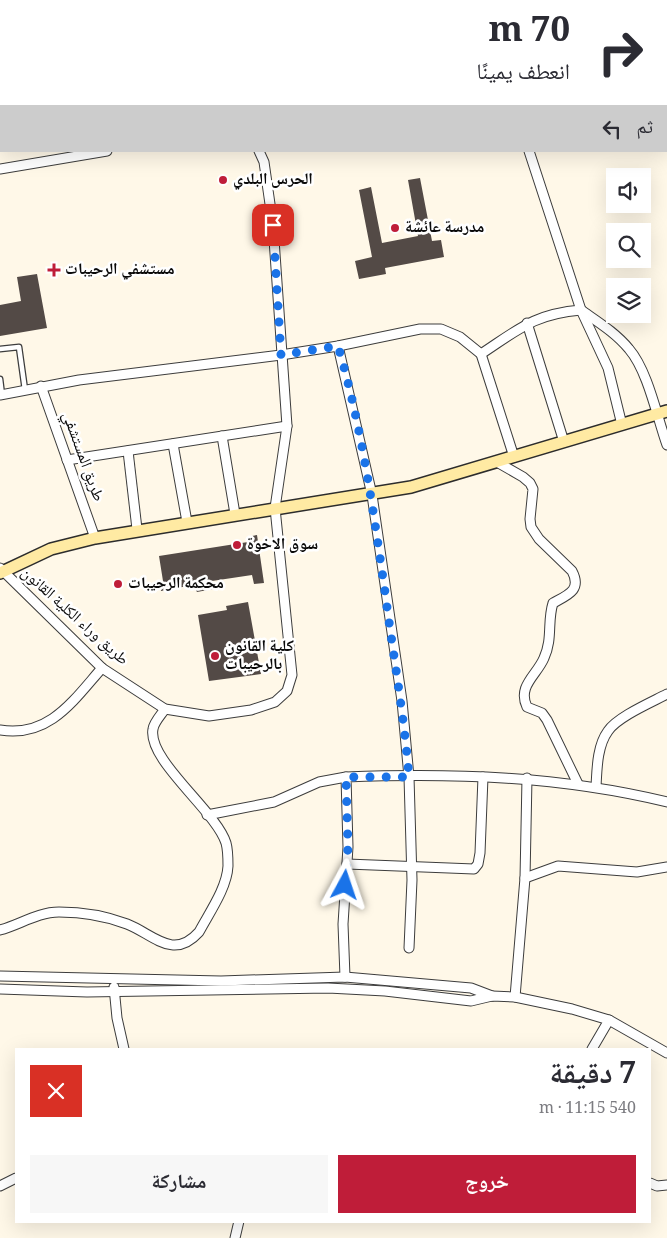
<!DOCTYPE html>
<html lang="ar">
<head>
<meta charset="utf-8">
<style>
	:root { --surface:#fff; --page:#f7f7f7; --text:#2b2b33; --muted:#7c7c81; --accent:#bf1d39 }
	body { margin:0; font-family:Georgia,"Noto Naskh Arabic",serif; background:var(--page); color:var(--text); direction:rtl; height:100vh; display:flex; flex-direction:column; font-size:19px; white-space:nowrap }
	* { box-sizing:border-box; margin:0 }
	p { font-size:16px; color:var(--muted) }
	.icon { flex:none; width:28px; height:28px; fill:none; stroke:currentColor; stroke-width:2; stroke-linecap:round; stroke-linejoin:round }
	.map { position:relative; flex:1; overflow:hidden; direction:ltr }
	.details { position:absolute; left:15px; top:1048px; width:636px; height:175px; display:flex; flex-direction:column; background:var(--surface); border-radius:0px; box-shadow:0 5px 20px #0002; direction:rtl }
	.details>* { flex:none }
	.hud { position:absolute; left:0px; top:0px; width:668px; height:152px; box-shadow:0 5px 20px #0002; direction:rtl; background:#fff; color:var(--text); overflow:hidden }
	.buttons { position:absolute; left:606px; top:168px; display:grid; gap:10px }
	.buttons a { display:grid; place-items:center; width:45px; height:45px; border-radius:0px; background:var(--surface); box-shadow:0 5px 20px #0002; font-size:25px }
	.pin { position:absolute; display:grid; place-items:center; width:42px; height:42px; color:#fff; margin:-21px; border-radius:10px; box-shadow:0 2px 8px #0006 }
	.me { position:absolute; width:55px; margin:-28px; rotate:5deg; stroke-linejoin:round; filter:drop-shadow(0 0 4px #0008) }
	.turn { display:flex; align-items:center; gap:18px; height:105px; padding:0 15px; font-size:22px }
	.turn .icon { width:65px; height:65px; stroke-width:2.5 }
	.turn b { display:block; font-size:35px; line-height:42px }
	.then { display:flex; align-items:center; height:48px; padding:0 15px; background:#0003; gap:10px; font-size:19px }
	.round { display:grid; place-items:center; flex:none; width:52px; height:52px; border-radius:0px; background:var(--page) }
	.overview { display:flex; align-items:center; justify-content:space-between; height:85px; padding:0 15px }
	h1 { font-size:30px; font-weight:800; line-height:38px }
	.cta { display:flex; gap:10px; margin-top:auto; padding:10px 15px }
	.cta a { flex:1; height:58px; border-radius:0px; background:var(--accent); color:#fff; font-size:20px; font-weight:800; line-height:58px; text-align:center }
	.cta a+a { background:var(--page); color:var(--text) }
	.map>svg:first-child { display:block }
	.building { fill:#534a46 }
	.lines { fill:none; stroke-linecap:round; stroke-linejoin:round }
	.service-casing { stroke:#3d3d3d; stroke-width:7 }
	.minor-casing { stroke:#3d3d3d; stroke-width:11 }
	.secondary-casing { stroke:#2c2c2c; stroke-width:14 }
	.service { stroke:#fff; stroke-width:4.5 }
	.minor { stroke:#fff; stroke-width:9 }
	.secondary { stroke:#ffeaa3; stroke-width:11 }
	.route { stroke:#1a73e8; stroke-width:9; stroke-dasharray:0 16.2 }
	.poi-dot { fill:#bf1d39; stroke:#fff; stroke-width:2 }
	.labels { text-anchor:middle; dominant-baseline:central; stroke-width:5; stroke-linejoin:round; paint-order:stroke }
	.poi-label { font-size:16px; font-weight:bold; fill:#0a0a0a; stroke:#fff; text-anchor:start }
	.street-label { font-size:16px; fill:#0a0a0a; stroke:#fff }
</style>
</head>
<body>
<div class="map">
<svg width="667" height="1238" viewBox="0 0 667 1238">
	<rect width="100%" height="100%" fill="#fff8e8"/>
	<g class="building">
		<polygon points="420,178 432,241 441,240 444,257 385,268 386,274 359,279 355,261 372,257 359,190 371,187 382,243 418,236 408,180"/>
		<polygon points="37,274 47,328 0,336 0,305 21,301 17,277"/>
		<polygon points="257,535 264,583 254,584 252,575 212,581 213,589 197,592 193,585 161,591 160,583 163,581 159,556 248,542 247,537"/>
		<polygon points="248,602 261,674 209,681 198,615 227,610 226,606"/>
	</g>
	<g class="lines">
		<defs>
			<g id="service">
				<polyline points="0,349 19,347 25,390"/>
				<polyline points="0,379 2,395"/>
			</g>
			<g id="minor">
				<polyline points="478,1 479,0"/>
				<polyline points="529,151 581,310 608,368 622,425"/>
				<polyline points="0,169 107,151"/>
				<polyline points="527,323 564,442"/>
				<polyline points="338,346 372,495 402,701 409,777 412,880 409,948"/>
				<path d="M 481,354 C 519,329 534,314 581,310 C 598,322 616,333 629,349 C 648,371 657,417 667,445"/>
				<polyline points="41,386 95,538"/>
				<polyline points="0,395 79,380 281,355 338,346 420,329 441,329 460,337 481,354 514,457"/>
				<polyline points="222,436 235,514"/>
				<polyline points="173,444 187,522"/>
				<polyline points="128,451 137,529"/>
				<polyline points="67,460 287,426"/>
				<path d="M 497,462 L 523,477 L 530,483 L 533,489 L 530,519 L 531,527 L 539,539 L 572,571 C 582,590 568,595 553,603 C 547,622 553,638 544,658 C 537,675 517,686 527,707 L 542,713 L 547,720 L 578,784"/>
				<polyline points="0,568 102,668 165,709 209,716 251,710 275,702 287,691 292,675 275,508 287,426 273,225 264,162 259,151"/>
				<path d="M 0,730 C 49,738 73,701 102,668"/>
				<path d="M 596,787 C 597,769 597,746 608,731 C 617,717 652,702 667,694"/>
				<polyline points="207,815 274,802 319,782 346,777"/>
				<polyline points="347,864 474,869 478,864 480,853 483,777"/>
				<polyline points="525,878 558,866 637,872 667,867"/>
				<path d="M 0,930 C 19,925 38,912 59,912 C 82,912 106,916 127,924 C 153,934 173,961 199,932 C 209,913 227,888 228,866 C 228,859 228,850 226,843 C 216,811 147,760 153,729 C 154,722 161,715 165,709"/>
				<polyline points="0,976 221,981 345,977 471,988 492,996"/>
				<path d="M 345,977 L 343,924 L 348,847 L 346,777 C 455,773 560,776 667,802"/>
				<polyline points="114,987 117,1018 124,1049"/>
				<polyline points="0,989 87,992 328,988 385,991 471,1001 492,996 515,997 572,1009 609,1020 667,1053"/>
				<polyline points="515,997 525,878 527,778"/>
				<polyline points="592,1049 609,1020"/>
				<polyline points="650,1183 657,1186 667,1185"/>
				<polyline points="0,1186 16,1178"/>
				<polyline points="235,1238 239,1221"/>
			</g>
			<polyline id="secondary" points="0,573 51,549 95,538 411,487 667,411"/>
		</defs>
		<use href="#service" class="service-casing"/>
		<use href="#minor" class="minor-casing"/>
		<use href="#secondary" class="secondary-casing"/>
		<use href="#service" class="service"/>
		<use href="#minor" class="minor"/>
		<use href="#secondary" class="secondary"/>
	</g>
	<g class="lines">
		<path class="route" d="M 273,225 L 281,355 L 338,346 C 362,427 373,510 385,592 C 393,654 404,715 409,777 L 346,777 L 348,847 L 345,885"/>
	</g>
	<g class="poi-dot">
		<circle cx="223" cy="180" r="5"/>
		<circle cx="395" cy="228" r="5"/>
		<path d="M51.5 262.5h5v5h5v5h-5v5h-5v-5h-5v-5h5z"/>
		<circle cx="237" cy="545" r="5"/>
		<circle cx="118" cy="584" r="5"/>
		<circle cx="215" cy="656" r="5"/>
	</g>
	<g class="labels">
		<g class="poi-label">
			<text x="233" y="180">الحرس البلدي</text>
			<text x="405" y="228">مدرسة عائشة</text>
			<text x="65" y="270">مستشفي الرحيبات</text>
			<text x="247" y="545">سوق الاخوة</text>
			<text x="128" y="584">محكمة الرحيبات</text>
			<text x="225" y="647">كلية القانون<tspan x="225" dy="18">بالرحيبات</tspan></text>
		</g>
		<g class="street-label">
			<text transform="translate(82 457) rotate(70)">طريق المستشفي</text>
			<text transform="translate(74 617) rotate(42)">طريق وراء الكلية القانون</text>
		</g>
	</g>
</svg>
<div class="buttons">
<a><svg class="icon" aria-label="sound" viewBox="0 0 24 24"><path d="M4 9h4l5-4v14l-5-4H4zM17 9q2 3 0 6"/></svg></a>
<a><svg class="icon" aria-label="search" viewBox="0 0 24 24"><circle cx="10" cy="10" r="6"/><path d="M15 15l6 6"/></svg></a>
<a><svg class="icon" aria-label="layers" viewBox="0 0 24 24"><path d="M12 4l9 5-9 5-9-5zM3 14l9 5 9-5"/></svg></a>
</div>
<div class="pin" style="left:273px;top:225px;background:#d93025"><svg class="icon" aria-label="arrive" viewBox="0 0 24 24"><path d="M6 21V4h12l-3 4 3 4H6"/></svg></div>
<svg class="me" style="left:345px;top:885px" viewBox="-20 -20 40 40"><path d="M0-17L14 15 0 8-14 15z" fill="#1a73e8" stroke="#fff" stroke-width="4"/></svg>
<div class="hud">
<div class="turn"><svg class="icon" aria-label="right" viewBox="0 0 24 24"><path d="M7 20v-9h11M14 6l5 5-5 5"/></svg><div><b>70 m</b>انعطف يمينًا</div></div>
<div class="then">ثم<svg class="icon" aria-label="left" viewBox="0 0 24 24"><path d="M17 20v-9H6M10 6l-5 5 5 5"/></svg></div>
</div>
<section class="details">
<div class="overview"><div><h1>7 دقيقة</h1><p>540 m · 11:15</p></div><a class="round" style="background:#d93025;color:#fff"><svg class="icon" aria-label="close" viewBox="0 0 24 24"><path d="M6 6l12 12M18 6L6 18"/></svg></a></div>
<div class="cta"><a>خروج</a><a>مشاركة</a></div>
</section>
</div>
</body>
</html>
